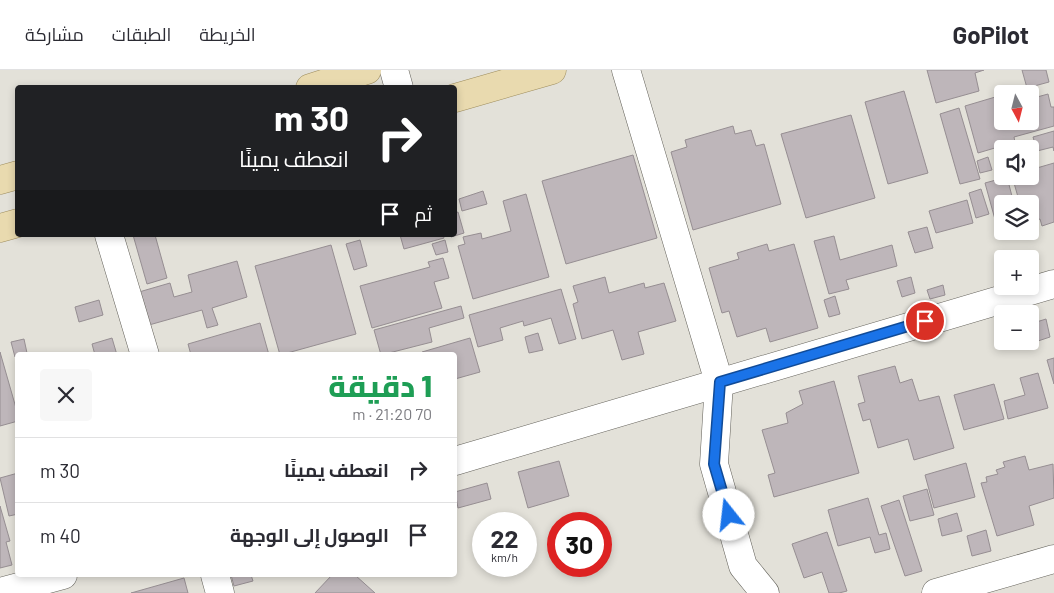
<!DOCTYPE html>
<html lang="ar">
<head>
<meta charset="utf-8">
<style>
	:root { --surface:#fff; --page:#f7f7f7; --text:#2b2b33; --muted:#7c7c81; --line:#e1e1e2 }
	body { margin:0; font-family:Barlow,Cairo,sans-serif; background:var(--page); color:var(--text); direction:rtl; height:100vh; display:flex; flex-direction:column; font-size:19px; white-space:nowrap }
	* { box-sizing:border-box; margin:0 }
	p { font-size:16px; color:var(--muted) }
	.icon { flex:none; width:28px; height:28px; fill:none; stroke:currentColor; stroke-width:2; stroke-linecap:round; stroke-linejoin:round }
	.map { position:relative; flex:1; overflow:hidden; direction:ltr }
	.panel { position:absolute; left:15px; top:282px; width:442px; height:225px; display:flex; flex-direction:column; background:var(--surface); border-radius:5px; box-shadow:0 2px 8px #0003; direction:rtl }
	.panel>* { flex:none }
	.top-card { position:absolute; left:15px; top:15px; width:442px; height:152px; border-radius:5px; box-shadow:0 2px 8px #0003; direction:rtl; background:#202124; color:#fff; overflow:hidden }
	.needle { width:32px; rotate:173deg }
	.buttons { position:absolute; left:994px; top:15px; display:grid; gap:10px }
	.buttons a { display:grid; place-items:center; width:45px; height:45px; border-radius:5px; background:var(--surface); box-shadow:0 2px 8px #0003; font-size:25px }
	.speed { position:absolute; left:472px; top:442px; display:flex; gap:10px; font-size:25px; font-weight:700; text-align:center }
	.speed>* { display:grid; place-content:center; width:65px; height:65px; border-radius:50%; background:var(--surface); box-shadow:0 2px 8px #0003; line-height:1 }
	.speed small { font-size:12px; font-weight:400 }
	.speed .limit { border:8px solid #d22; background:#fff; color:#111 }
	.pin { position:absolute; display:grid; place-items:center; width:42px; height:42px; color:#fff; margin:-21px; border:2px solid #fff; border-radius:50%; box-shadow:0 1px 5px #0007 }
	.me { position:absolute; width:55px; margin:-28px; rotate:344deg; stroke-linejoin:round; filter:drop-shadow(0 0 4px #0008) }
	.turn { display:flex; align-items:center; gap:18px; height:105px; padding:0 25px; font-size:22px }
	.turn .icon { width:65px; height:65px; stroke-width:2.5 }
	.turn b { display:block; font-size:35px; line-height:42px }
	.then { display:flex; align-items:center; height:48px; padding:0 25px; background:#0003; gap:10px; font-size:19px }
	.round { display:grid; place-items:center; flex:none; width:52px; height:52px; border-radius:5px; background:var(--page) }
	.summary { display:flex; align-items:center; justify-content:space-between; height:85px; padding:0 25px }
	h1 { font-size:30px; font-weight:800; line-height:38px; color:#1e9e55 }
	ul { padding:0; list-style:none }
	li { display:flex; align-items:center; gap:15px; height:65px; padding:0 25px; border-top:1px solid var(--line) }
	li div { flex:1 }
	li b { display:block; font-size:19px }
	li em { font-style:normal }
	header { display:flex; align-items:center; gap:30px; box-sizing:border-box; height:70px; padding:0 25px; background:var(--surface); border-bottom:1px solid var(--line) }
	header strong { font-size:24px }
	nav { display:flex; gap:28px; margin-inline-start:auto; font-size:18px }
	.map>svg:first-child { display:block }
	.building { fill:#beb6ba; stroke:#968e92 }
	.lines { fill:none; stroke-linecap:round; stroke-linejoin:round }
	.minor-casing { stroke:#64625b; stroke-width:29 }
	.major-casing { stroke:#9d8c5c; stroke-width:29 }
	.minor { stroke:#fff; stroke-width:28 }
	.major { stroke:#e9daaf; stroke-width:28 }
	.route-casing { stroke:#114b97; stroke-width:12 }
	.route { stroke:#1a73e8; stroke-width:9 }
</style>
</head>
<body>
<header>
<strong>GoPilot</strong>
<nav><a>الخريطة</a><a>الطبقات</a><a>مشاركة</a></nav>
</header>
<div class="map">
<svg width="1054" height="523" viewBox="0 0 1054 523">
	<rect width="100%" height="100%" fill="#e3e1d9"/>
	<g class="building">
		<polygon points="927,0 984,0 975,3 979,21 936,33"/>
		<polygon points="1022,0 1046,0 1049,12 1027,18"/>
		<polygon points="904,21 928,103 888,114 865,32"/>
		<polygon points="1048,24 1051,37 1054,37 1054,56 1014,67 1015,72 978,83 965,36 1002,25 1002,51 1030,51 1030,29"/>
		<polygon points="959,38 980,109 960,114 940,44"/>
		<polygon points="851,45 875,128 806,148 781,64"/>
		<polygon points="733,56 735,64 751,60 756,76 764,74 781,134 693,160 671,82 687,77 685,70"/>
		<polygon points="1054,61 1054,81 1053,77 1037,81 1033,67"/>
		<polygon points="633,85 657,168 566,194 542,111"/>
		<polygon points="988,87 992,100 980,103 977,91"/>
		<polygon points="1054,93 1054,152 1042,156 1040,149 1030,152 1030,134 1020,134 1012,106 1030,106 1030,100"/>
		<polygon points="1007,107 1014,134 1002,134 1002,161 1009,161 999,164 985,113"/>
		<polygon points="981,119 989,144 976,148 969,123"/>
		<polygon points="483,121 487,134 462,141 459,129"/>
		<polygon points="526,124 549,207 473,229 458,176 465,174 463,167 481,163 482,169 511,161 503,131"/>
		<polygon points="967,130 973,153 936,163 929,141"/>
		<polygon points="458,142 464,163 451,167 451,165 455,165 455,143"/>
		<polygon points="927,157 933,178 915,183 908,162"/>
		<polygon points="133,165 155,165 167,208 147,214"/>
		<polygon points="400,165 443,165 444,168 404,179"/>
		<polygon points="834,166 840,190 892,175 897,196 846,210 849,219 829,224 814,171"/>
		<polygon points="360,170 367,196 354,200 346,174"/>
		<polygon points="445,170 448,182 436,185 432,174"/>
		<polygon points="767,174 769,181 794,174 818,258 770,272 766,258 737,267 729,241 722,243 709,198 739,189 737,183"/>
		<polygon points="331,175 356,264 280,285 255,196"/>
		<polygon points="443,188 449,208 434,212 442,238 372,258 360,216 430,197 428,192"/>
		<polygon points="237,191 247,227 212,238 218,255 207,258 202,240 149,255 139,222 170,213 174,227 192,222 188,205"/>
		<polygon points="605,207 609,223 644,213 645,218 664,213 676,251 638,262 644,284 622,290 613,260 582,269 573,234 578,232 573,216"/>
		<polygon points="911,207 915,223 902,227 897,211"/>
		<polygon points="943,215 945,225 930,229 927,220"/>
		<polygon points="561,219 576,269 559,274 551,248 524,256 523,251 500,258 503,270 478,277 469,245"/>
		<polygon points="835,226 840,244 829,247 824,230"/>
		<polygon points="99,230 103,245 79,252 75,237"/>
		<polygon points="461,236 464,248 429,258 432,272 381,285 374,260"/>
		<polygon points="1046,249 1050,267 1032,273 1030,254"/>
		<polygon points="260,253 269,285 191,285 188,274"/>
		<polygon points="538,263 543,280 529,283 525,267"/>
		<polygon points="112,268 117,285 95,285 92,274"/>
		<polygon points="470,268 480,302 455,309 455,285 423,285 422,282"/>
		<polygon points="24,269 27,283 15,287 11,272"/>
		<polygon points="0,282 18,345 18,351 0,356"/>
		<polygon points="1054,288 1054,314 1047,290"/>
		<polygon points="895,296 900,313 912,309 919,331 939,326 954,378 914,390 908,369 878,378 870,349 863,351 858,334 865,332 858,306"/>
		<polygon points="1038,303 1048,338 1008,349 1004,331 1025,325 1020,308"/>
		<polygon points="834,311 859,403 774,427 768,405 775,403 762,360 788,353 786,343 803,334 799,321"/>
		<polygon points="994,314 1004,349 964,360 954,325"/>
		<polygon points="1025,386 1029,400 1053,394 1054,428 1029,436 1034,455 997,466 981,413 987,412 986,407 998,404 996,400 1005,397 1003,392"/>
		<polygon points="559,391 569,426 528,438 518,402"/>
		<polygon points="966,393 975,427 934,438 925,405"/>
		<polygon points="18,403 18,444 9,446 0,408"/>
		<polygon points="487,413 491,429 458,438 455,422"/>
		<polygon points="927,419 934,445 910,451 903,426"/>
		<polygon points="868,428 879,465 886,463 890,479 875,483 870,467 838,476 828,440"/>
		<polygon points="899,430 922,501 905,506 881,436"/>
		<polygon points="0,436 10,471 6,472 12,495 0,498"/>
		<polygon points="957,443 962,461 942,466 938,449"/>
		<polygon points="986,460 991,481 972,486 967,466"/>
		<polygon points="827,462 847,521 839,523 829,523 822,502 804,508 792,474"/>
		<polygon points="231,505 251,505 253,511 234,516"/>
		<polygon points="332,505 355,505 375,523 315,523"/>
		<polygon points="184,508 188,523 131,523"/>
	</g>
	<g class="lines">
		<defs>
			<g id="minor">
				<polyline points="394,0 399,18"/>
				<polyline points="626,0 719,312 714,394 743,496 765,523"/>
				<polyline points="109,165 145,285"/>
				<polyline points="455,391 1054,214"/>
				<polyline points="215,505 220,523"/>
				<polyline points="0,522 63,505"/>
				<polyline points="936,523 1054,489"/>
			</g>
			<g id="major">
				<polyline points="310,18 367,0"/>
				<polyline points="455,28 552,0"/>
				<polyline points="0,110 18,105"/>
				<polyline points="0,158 18,153"/>
			</g>
		</defs>
		<use href="#minor" class="minor-casing"/>
		<use href="#major" class="major-casing"/>
		<use href="#minor" class="minor"/>
		<use href="#major" class="major"/>
	</g>
	<g class="lines">
		<defs>
			<polyline id="route" points="729,445 714,394 720,312 925,251"/>
		</defs>
		<use href="#route" class="route-casing"/>
		<use href="#route" class="route"/>
	</g>
</svg>
<div class="buttons">
<a><svg class="needle" viewBox="-14 -14 28 28"><path d="M0-13l5 13h-10z" fill="#e53935"/><path d="M0 13l5-13h-10z" fill="#7c7c81"/></svg></a>
<a><svg class="icon" aria-label="sound" viewBox="0 0 24 24"><path d="M4 9h4l5-4v14l-5-4H4zM17 9q2 3 0 6"/></svg></a>
<a><svg class="icon" aria-label="layers" viewBox="0 0 24 24"><path d="M12 4l9 5-9 5-9-5zM3 14l9 5 9-5"/></svg></a>
<a>+</a>
<a>−</a>
</div>
<div class="speed"><div>22<small>km/h</small></div><div class="limit">30</div></div>
<div class="pin" style="left:925px;top:251px;background:#d93025"><svg class="icon" aria-label="arrive" viewBox="0 0 24 24"><path d="M6 21V4h12l-3 4 3 4H6"/></svg></div>
<svg class="me" style="left:729px;top:445px" viewBox="-20 -20 40 40"><circle r="19" fill="#fff"/><path d="M0-13L10 11 0 6-10 11z" fill="#1a73e8"/></svg>
<div class="top-card">
<div class="turn"><svg class="icon" aria-label="right" viewBox="0 0 24 24"><path d="M7 20v-9h11M14 6l5 5-5 5"/></svg><div><b>30 m</b>انعطف يمينًا</div></div>
<div class="then">ثم<svg class="icon" aria-label="arrive" viewBox="0 0 24 24"><path d="M6 21V4h12l-3 4 3 4H6"/></svg></div>
</div>
<section class="panel">
<div class="summary"><div><h1>1 دقيقة</h1><p>70 m · 21:20</p></div><a class="round"><svg class="icon" aria-label="close" viewBox="0 0 24 24"><path d="M6 6l12 12M18 6L6 18"/></svg></a></div>
<ul>
<li><svg class="icon" aria-label="right" viewBox="0 0 24 24"><path d="M7 20v-9h11M14 6l5 5-5 5"/></svg><div><b>انعطف يمينًا</b></div><em>30 m</em></li>
<li><svg class="icon" aria-label="arrive" viewBox="0 0 24 24"><path d="M6 21V4h12l-3 4 3 4H6"/></svg><div><b>الوصول إلى الوجهة</b></div><em>40 m</em></li>
</ul>
</section>
</div>
</body>
</html>
